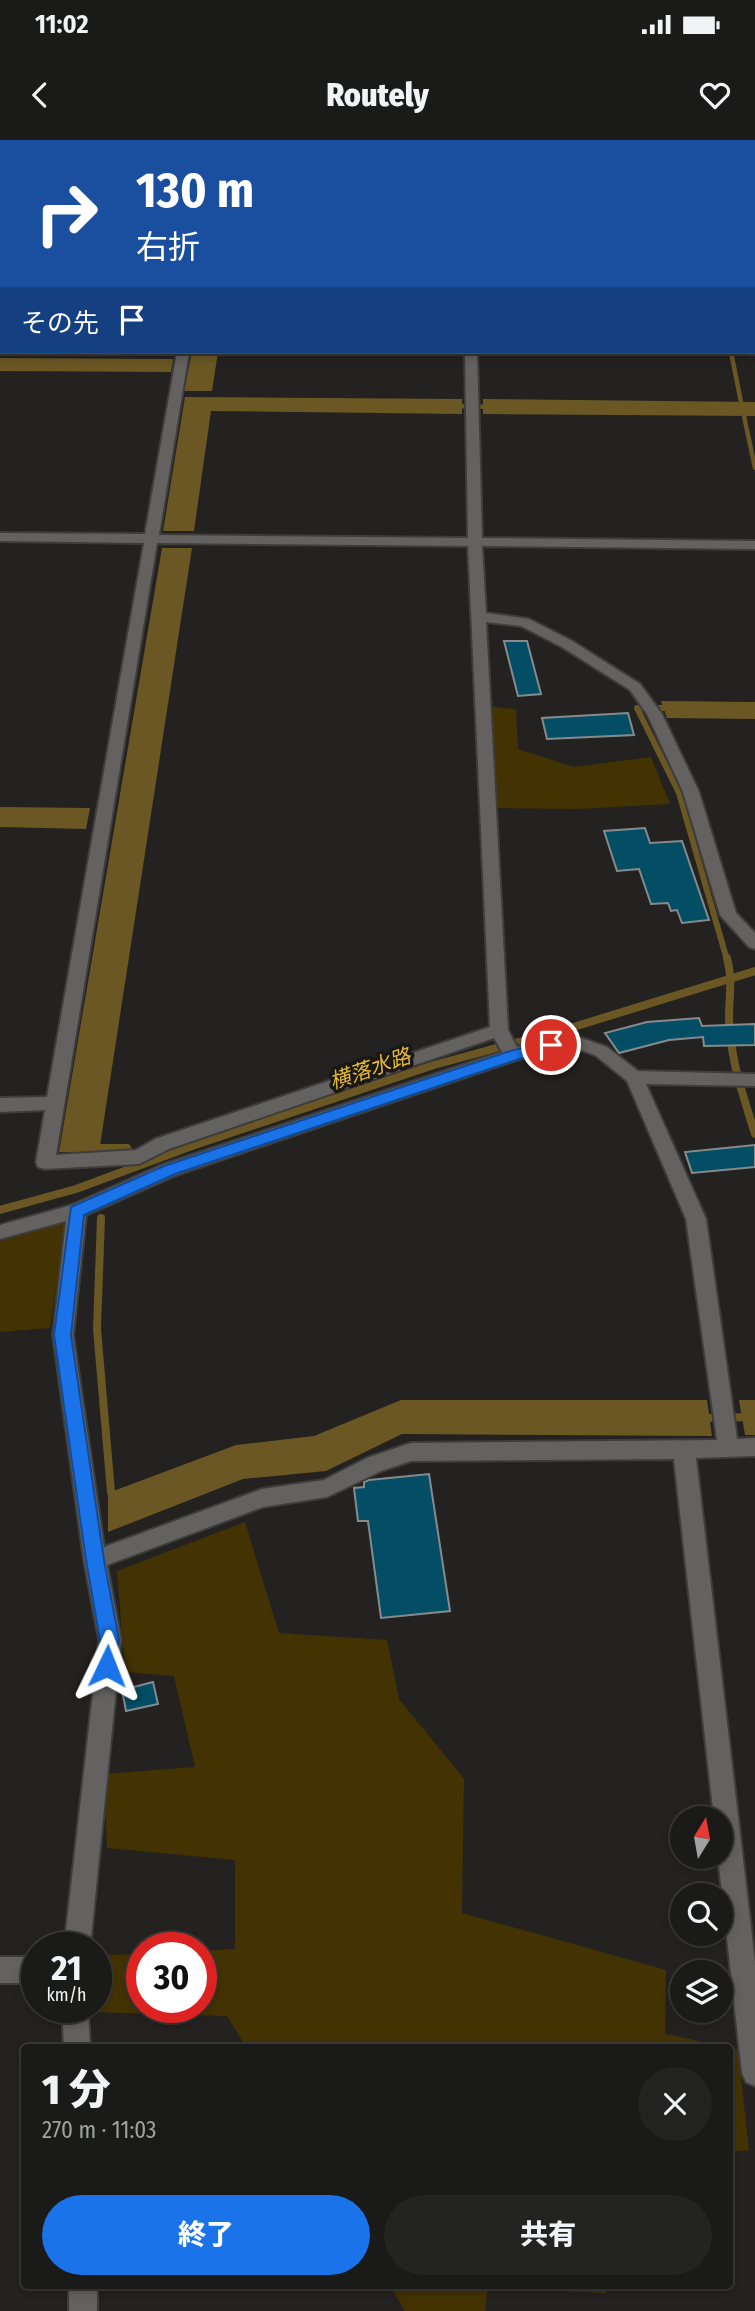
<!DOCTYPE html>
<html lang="ja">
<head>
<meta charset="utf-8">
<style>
	:root { --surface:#1a1a18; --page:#232321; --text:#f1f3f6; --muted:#9fa1a2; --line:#383837; --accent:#1a73e8 }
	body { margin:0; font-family:"Fira Sans Condensed","Noto Sans JP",sans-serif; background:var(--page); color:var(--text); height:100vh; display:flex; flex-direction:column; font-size:26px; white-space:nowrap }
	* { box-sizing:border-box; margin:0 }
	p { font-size:23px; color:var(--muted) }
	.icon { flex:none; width:38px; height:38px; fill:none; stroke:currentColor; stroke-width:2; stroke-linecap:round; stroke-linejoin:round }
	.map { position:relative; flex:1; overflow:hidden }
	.details { position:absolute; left:21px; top:1904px; width:712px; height:245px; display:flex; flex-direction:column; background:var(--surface); border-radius:7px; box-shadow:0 4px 10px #0003,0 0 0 2px var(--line) }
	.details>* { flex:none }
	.hud { position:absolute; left:0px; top:0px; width:756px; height:214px; box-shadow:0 4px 10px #0003,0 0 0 2px var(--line); background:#1a4fa0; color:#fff; overflow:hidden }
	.needle { width:46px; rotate:11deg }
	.tools { position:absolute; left:670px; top:1666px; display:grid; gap:14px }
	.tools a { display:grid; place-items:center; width:63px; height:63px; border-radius:50%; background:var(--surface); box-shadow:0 4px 10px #0003,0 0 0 2px var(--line); font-size:35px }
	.speed { position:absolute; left:21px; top:1792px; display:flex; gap:14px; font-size:35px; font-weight:700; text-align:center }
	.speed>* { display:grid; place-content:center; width:91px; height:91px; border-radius:50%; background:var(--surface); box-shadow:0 4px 10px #0003,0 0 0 2px var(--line); line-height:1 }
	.speed small { font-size:18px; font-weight:400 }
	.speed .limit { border:10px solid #d22; background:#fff; color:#111 }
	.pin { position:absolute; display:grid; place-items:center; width:60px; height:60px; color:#fff; margin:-30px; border:4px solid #fff; border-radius:50%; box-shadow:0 2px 7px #0007 }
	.me { position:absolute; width:77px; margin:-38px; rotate:2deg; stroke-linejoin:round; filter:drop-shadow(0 0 5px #0008) }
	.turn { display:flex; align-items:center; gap:24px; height:147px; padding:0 21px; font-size:32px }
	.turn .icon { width:91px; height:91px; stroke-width:2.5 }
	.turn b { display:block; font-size:49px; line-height:60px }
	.then { display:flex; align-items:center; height:66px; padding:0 21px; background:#0003; gap:14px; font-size:26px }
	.round { display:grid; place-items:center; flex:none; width:74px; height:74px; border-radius:37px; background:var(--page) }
	.summary { display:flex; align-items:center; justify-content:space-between; height:119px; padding:0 21px }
	h1 { font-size:42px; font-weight:800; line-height:52px }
	.primary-button { display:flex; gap:14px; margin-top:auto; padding:14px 21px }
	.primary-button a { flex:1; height:80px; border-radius:42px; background:var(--accent); color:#fff; font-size:28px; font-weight:800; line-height:80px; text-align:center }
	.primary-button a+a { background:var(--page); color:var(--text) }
	.status { display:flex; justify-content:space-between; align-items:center; height:49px; padding:0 35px; background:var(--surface); direction:ltr }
	.status svg { height:19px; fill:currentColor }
	header { display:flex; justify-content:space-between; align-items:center; height:91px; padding:0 21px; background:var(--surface); font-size:32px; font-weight:800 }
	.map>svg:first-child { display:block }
	.green { fill:#433303 }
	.water { fill:#6a5724 }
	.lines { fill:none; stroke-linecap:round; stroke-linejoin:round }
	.stream-far2 { stroke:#6a5724; stroke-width:4.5 }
	.stream-far1 { stroke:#6a5724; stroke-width:6 }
	.stream { stroke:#6a5724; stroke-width:8 }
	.building { fill:#034e64; stroke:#878a8c; stroke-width:2 }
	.minor-casing { stroke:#3e3d3b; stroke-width:4 }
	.minor { fill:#636260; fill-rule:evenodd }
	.route { fill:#1a73e8; stroke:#114b97; stroke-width:2 }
	.labels { text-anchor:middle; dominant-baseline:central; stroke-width:7; stroke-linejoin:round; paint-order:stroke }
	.water-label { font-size:21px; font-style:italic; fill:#e7b930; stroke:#191816 }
</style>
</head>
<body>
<div class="status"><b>11:02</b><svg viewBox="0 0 49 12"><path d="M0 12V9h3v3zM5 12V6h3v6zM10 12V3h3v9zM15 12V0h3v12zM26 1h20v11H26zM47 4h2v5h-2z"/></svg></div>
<header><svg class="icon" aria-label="back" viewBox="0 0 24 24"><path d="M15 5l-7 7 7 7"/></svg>Routely<svg class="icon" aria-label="heart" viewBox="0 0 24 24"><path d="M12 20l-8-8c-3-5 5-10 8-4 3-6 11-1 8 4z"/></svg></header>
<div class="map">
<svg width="755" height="2171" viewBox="0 0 755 2171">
	<rect width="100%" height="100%" fill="#232220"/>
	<g class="green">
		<polygon points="492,567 516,569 518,609 574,627 651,617 670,664 577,669 496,668"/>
		<polygon points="66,1082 50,1188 0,1192 0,1100"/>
		<polygon points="245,1382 279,1493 387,1500 399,1559 464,1639 462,1773 666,1830 665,1894 728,1907 246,1907 227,1876 90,1872 90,1867 96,1867 96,1815 142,1814 142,1867 201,1867 201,1811 235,1809 235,1720 107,1708 104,1634 195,1627 174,1536 125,1532 117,1431"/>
		<polygon points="730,1908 738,1910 749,2010 730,2012"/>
		<polygon points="390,2146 607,2146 606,2153 488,2148 485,2171 405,2171"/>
	</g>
	<g class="water">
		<polygon points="192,212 218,212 212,251 184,251"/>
		<polygon points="0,218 173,219 171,232 0,231"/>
		<polygon points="185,257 462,259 462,274 211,271 194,391 163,391"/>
		<polygon points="483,259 755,262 755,276 483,274"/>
		<polygon points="162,408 192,408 99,1012 59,1012"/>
		<polygon points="661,561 755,562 755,579 667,578"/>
		<polygon points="0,667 90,668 86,689 0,687"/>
		<polygon points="401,1260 707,1260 712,1296 402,1294 326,1331 243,1339 108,1392 108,1353 236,1305 314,1296"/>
		<polygon points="739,1260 755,1260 755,1295 745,1295"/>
	</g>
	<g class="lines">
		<g class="stream-far2">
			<polyline points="731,212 741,262"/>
			<polyline points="454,266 494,267"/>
			<polyline points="744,276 755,328"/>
		</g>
		<polyline class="stream-far1" points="672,568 637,568 679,653 727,820"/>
		<g class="stream">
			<path d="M 727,818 C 733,841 729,855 729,878 C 730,919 743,955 755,994"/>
			<polyline points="99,1008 127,1008"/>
			<polyline points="0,1070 76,1049 192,1006 434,925 567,889 755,831"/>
			<polyline points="101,1078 97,1189 111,1352 114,1361"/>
			<polyline points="700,1278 755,1277"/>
		</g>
	</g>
	<g class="building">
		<polygon points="504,501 527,501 541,554 518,556"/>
		<polygon points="628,573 634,595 547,599 542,578"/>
		<polygon points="645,688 650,703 682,701 709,780 682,783 677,770 671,771 668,763 651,764 639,729 617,731 604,691"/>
		<polygon points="699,878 702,886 755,884 755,905 704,906 703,897 669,900 619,913 605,893 647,882"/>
		<polygon points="755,1005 755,1027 692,1033 685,1012"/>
		<polygon points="429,1334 450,1471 381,1478 368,1381 358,1381 354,1348 364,1347 364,1342 369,1340"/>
		<polygon points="153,1542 158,1564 126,1571 122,1550"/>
	</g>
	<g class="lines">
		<defs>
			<g id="minor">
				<polygon points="525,0 538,0 539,2 526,2"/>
				<rect x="610" y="0" width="10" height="2"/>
				<polygon points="679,0 697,0 698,2 680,2"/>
				<rect x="754" y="3" width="1" height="6"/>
				<rect x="0" y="4" width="2" height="6"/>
				<rect x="754" y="41" width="1" height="6"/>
				<path d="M 177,212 L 189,212 L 159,395 L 468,398 L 465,212 L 477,212 L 482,398 L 755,401 L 755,409 L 482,406 L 486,473 L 529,479 L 572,501 L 640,544 L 662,574 L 699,652 L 736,773 L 755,793 L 755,809 L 749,807 L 720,775 L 683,652 L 647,574 L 630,550 L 562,507 L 521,486 L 486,482 L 508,890 L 517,907 L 570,894 L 607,907 L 638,931 L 755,934 L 755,946 L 646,944 L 706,1079 L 737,1299 L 755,1298 L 755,1316 L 696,1318 L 755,1822 L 755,1946 L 746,1942 L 742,1933 L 718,1717 L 721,1717 L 721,1678 L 714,1678 L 674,1319 L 411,1321 L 381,1331 L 327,1357 L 263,1367 L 107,1425 L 121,1500 L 90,1808 L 64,1808 L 99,1500 L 84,1420 L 53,1195 L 66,1081 L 0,1099 L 0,1085 L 72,1065 L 162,1025 L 502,912 L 494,898 L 169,1009 L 139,1024 L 45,1029 L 38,1027 L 36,1022 L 45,970 L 0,972 L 0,958 L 47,957 L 144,403 L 0,401 L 0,393 L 145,394 ZM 157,403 L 468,406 L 490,887 L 155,999 L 136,1010 L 56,1015 ZM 569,906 L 595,915 L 627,941 L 686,1079 L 717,1300 L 411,1303 L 367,1318 L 324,1340 L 262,1349 L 104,1407 L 73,1195 L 86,1075 L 176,1035 L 516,920 Z"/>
				<rect x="0" y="1817" width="37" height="26"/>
				<polygon points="62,1867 88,1867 90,1908 64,1908"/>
				<rect x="69" y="2146" width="28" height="25"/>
			</g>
		</defs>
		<use href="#minor" class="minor-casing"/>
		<use href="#minor" class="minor"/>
	</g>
	<polygon class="route" points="551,900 556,901 558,905 556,909 516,920 175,1034 84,1075 71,1195 104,1420 119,1500 113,1532 107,1534 100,1532 97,1526 100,1500 86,1420 54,1195 71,1067 164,1026 507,912"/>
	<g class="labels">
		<g class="water-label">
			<text transform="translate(370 929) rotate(-19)">横落水路</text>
		</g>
	</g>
</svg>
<div class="tools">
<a><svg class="needle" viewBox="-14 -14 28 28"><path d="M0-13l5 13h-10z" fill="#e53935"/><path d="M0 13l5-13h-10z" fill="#9fa1a2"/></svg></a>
<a><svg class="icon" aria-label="search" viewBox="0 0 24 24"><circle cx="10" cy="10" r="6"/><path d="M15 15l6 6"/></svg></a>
<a><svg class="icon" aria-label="layers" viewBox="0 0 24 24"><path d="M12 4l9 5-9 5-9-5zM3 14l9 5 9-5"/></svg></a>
</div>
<div class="speed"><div>21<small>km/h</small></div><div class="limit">30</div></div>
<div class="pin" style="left:551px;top:905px;background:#d93025"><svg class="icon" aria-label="arrive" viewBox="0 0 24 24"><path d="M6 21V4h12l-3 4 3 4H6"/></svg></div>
<svg class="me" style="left:107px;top:1526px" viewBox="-20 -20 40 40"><path d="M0-17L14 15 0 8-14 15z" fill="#1a73e8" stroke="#fff" stroke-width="4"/></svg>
<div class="hud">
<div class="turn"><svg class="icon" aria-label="right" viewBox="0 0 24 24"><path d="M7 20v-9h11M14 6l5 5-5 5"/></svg><div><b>130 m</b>右折</div></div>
<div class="then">その先<svg class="icon" aria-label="arrive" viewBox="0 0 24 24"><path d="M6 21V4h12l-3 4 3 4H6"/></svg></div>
</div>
<section class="details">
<div class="summary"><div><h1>1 分</h1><p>270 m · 11:03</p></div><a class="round"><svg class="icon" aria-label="close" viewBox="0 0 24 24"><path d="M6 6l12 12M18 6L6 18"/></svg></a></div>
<div class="primary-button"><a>終了</a><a>共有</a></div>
</section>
</div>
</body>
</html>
